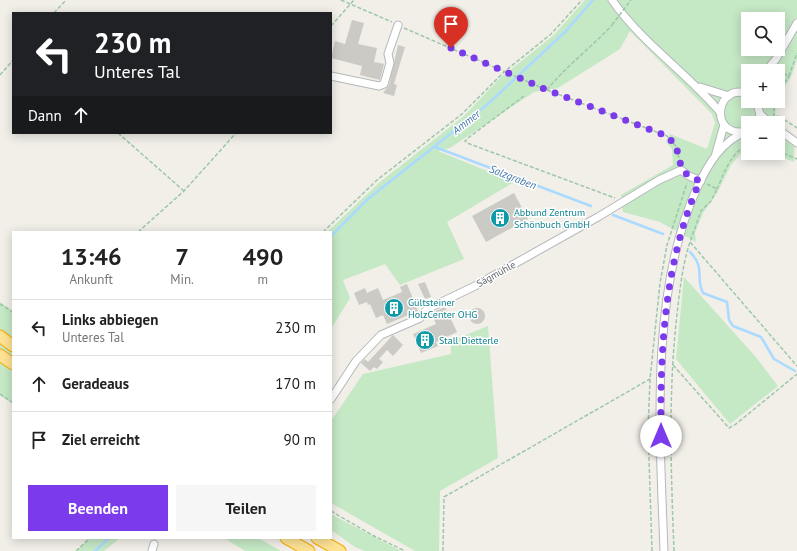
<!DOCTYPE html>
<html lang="de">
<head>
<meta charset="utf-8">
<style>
	:root { --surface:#fff; --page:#f6f6f6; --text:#222; --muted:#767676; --line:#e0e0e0; --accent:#7c3aed }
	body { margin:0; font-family:"PT Sans",sans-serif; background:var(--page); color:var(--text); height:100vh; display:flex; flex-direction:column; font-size:15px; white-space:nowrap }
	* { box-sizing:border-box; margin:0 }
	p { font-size:13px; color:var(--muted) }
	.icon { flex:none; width:22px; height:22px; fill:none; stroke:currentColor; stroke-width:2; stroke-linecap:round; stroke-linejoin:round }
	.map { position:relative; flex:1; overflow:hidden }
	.side { position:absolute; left:12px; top:231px; width:320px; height:308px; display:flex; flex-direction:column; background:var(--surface); border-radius:0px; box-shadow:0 2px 10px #0003 }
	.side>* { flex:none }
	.top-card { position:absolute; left:12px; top:12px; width:320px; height:122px; border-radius:0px; box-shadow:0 2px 10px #0003; background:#202124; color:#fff; overflow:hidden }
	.fabs { position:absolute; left:741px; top:12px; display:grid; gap:8px }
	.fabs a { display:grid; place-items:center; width:44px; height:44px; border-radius:0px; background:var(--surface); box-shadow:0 2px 10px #0003; font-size:20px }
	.pin { position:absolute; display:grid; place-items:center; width:34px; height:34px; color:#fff; margin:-41px -17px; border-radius:50% 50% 50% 0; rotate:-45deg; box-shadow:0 0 4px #0007 }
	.pin .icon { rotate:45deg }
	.me { position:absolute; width:44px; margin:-22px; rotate:0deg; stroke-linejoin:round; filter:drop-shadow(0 0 3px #0008) }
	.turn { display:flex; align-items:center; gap:14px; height:84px; padding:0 16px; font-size:18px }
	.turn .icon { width:52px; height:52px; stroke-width:2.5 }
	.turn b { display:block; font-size:28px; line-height:34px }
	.then { display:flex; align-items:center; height:38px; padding:0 16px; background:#0003; gap:8px; font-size:15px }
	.eta { display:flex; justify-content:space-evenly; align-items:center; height:68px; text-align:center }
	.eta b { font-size:24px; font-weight:700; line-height:28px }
	.primary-button { display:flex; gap:8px; margin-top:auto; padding:8px 16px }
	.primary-button a { flex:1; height:46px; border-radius:0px; background:var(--accent); color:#fff; font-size:16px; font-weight:700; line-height:46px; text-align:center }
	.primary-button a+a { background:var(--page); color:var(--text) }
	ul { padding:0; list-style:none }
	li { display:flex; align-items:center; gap:12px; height:56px; padding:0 16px; border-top:1px solid var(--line) }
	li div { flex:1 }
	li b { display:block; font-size:15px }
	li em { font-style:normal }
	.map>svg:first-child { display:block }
	.green { fill:#c5e8c5; fill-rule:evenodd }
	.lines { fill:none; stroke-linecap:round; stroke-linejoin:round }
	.stream { stroke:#aadaff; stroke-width:2.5 }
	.building { fill:#cccac5 }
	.minor-casing { stroke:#b5b8bc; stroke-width:9 }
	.highway-casing { stroke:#f9ab00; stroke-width:13 }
	.path { stroke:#9cc7a9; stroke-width:1.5; stroke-dasharray:4 2; stroke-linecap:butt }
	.minor { stroke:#fff; stroke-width:7 }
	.highway { stroke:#fde293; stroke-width:11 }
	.path-bridge { stroke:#9cc7a9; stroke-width:1.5; stroke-dasharray:4 2; stroke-linecap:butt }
	.route { stroke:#7c3aed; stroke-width:7; stroke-dasharray:0 12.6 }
	.labels { text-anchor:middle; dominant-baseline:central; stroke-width:3; stroke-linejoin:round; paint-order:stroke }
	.culture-label { font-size:10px; fill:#0d838f; stroke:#fff; text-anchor:start }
	.street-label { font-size:10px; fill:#5f6368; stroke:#fff }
	.water-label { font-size:11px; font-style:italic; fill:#4174aa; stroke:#fff }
</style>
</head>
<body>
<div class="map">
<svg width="797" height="551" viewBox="0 0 797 551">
	<rect width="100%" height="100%" fill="#f1efe8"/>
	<g class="green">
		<path d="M 585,0 L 797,0 L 797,60 L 791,77 L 778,97 L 778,71 L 748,71 L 748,101 L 776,101 L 775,122 L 777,123 L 748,123 L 748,149 L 742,152 L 731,165 L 717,193 L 703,213 L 695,233 L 696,242 L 660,222 L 623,212 L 621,195 L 673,165 L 672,149 L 666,142 L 670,134 L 707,149 L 715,123 L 712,114 L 630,31 L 620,49 L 558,88 L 534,92 L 450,148 L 438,151 L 514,182 L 447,222 L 464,259 L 400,285 L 385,264 L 343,280 L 350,298 L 331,329 L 331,232 L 327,232 L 380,182 L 464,116 L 500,78 L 554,35 ZM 748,19 L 778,19 L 778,49 L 748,49 Z"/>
		<polygon points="778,124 795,136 794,162 773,153 778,153"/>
		<polygon points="684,277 755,356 778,386 730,424 676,359"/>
		<polygon points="0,302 13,311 13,404 0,395"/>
		<polygon points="488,326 498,458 440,491 439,551 415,551 331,503 331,421 363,374 451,354 451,341"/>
		<polygon points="331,514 340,519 401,551 365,551 355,547 331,530"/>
		<polygon points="90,538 120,538 104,551 76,551"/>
		<polygon points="224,538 258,538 281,551 245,551"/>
	</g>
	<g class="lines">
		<g class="stream">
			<polyline points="435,147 591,206"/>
			<polyline points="613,215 663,234"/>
			<polyline points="331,236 368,199 488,104 566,31 593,0"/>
			<path d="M 690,252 C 706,268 695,278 703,293 L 727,302 L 729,320 L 733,326 L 761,337 L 774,359 L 795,371"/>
			<polyline points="95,551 109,538"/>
		</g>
	</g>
	<g class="building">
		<polygon points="352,20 364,23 358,44 377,48 374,62 384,64 380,80 360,75 362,66 331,58 335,41 345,44"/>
		<polygon points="398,45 405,47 394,84 397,85 394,96 383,93 389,85"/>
		<polygon points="514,193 528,219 486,242 472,216"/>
		<polygon points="425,282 431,297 425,299 418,284"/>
		<polygon points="407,284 418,311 387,324 383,315 376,318 370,304 368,305 367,302 359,305 354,293 365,288 367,293 378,288 383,300 402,292 400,287"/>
		<polygon points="445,307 457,332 436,342 438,346 421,353 413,334 436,324 431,313"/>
		<circle cx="477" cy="316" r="8"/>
		<polygon points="393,335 403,345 393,356 387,350 379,359 383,362 377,369 374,367 370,371 361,363 365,359 368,362"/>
	</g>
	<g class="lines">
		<defs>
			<g id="minor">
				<path d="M 612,0 C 642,43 686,72 720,112"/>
				<polyline points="766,71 776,59 797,23"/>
				<polyline points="331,76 379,86 384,84 390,63 388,54 398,25"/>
				<polyline points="700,87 729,96"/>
				<polyline points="756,101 760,114 757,123"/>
				<polyline points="760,114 770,123"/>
				<polyline points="778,129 797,143"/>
				<path d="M 741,132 C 709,133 717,82 748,94"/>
				<polyline points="716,153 724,125"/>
				<polyline points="331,399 356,361 381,335 420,318 427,309 475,286 598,217 659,180 681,170 689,176 701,181"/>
				<polyline points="152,551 154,544"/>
				<path d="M 664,551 C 660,437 649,293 697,188 C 708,164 722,140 748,131"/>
			</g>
			<g id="highway">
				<polyline points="0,336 13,346"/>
				<polyline points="0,355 13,364"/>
				<polyline points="286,538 309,551"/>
				<polyline points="317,538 340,551"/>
			</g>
		</defs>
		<use href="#minor" class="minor-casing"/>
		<use href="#highway" class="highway-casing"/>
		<g class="path">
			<polyline points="341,0 392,22"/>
			<polyline points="54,13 66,0"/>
			<polyline points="331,26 354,0"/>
			<polyline points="404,28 547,90 667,136 676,146 680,162"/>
			<polyline points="778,71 789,76 797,53"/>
			<polyline points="0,75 13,60"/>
			<path d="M 547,90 C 566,66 591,48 612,25"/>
			<polyline points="778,93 789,76"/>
			<polyline points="524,96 468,138 465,141 467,143 615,198"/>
			<polyline points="774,101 774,117"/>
			<polyline points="774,118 777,116 779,116 797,128"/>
			<polyline points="118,133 184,191"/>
			<polyline points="778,151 797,159"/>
			<polyline points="707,184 717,189 711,201 701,211 690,242 797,366"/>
			<path d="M 717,189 C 724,173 731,152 748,145"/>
			<polyline points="138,232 184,191 236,133"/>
			<polyline points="323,232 377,180 462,114 504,72 551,34 582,0"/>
			<polyline points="0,304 13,312"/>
			<polyline points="673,365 729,428 736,424 797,374"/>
			<polyline points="0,394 13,403"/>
			<polyline points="331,511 372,535 405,551"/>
			<polyline points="76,551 90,538"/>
			<polyline points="443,551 444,497 650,379"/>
			<polyline points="652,551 648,430 650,379 660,283 667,245 687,183"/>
			<path d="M 674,551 C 671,472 668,393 677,314 C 680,290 682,266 690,242"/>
		</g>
		<use href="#minor" class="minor"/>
		<use href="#highway" class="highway"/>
		<polyline class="path-bridge" points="612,25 631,0"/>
	</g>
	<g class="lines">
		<path class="route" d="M 451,48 L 547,90 L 667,136 L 676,146 L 682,170 L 689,176 L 700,181 C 664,261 660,350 661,436"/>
	</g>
	<defs>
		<symbol id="building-disc" viewBox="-11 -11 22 22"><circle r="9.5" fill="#0f9aa8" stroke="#fff"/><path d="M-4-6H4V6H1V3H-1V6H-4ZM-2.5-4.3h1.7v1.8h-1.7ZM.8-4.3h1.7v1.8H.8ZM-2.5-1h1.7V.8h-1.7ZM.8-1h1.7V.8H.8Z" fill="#fff"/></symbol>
	</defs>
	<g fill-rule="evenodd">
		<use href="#building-disc" x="489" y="207" width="22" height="22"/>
		<use href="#building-disc" x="383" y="297" width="22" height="22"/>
		<use href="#building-disc" x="414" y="329" width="22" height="22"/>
	</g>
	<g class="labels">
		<g class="culture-label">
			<text x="514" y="212">Abbund Zentrum<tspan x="514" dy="12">Schönbuch GmbH</tspan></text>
			<text x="408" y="302">Gültsteiner<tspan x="408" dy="12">HolzCenter OHG</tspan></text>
			<text x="439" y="340">Stall Dietterle</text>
		</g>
		<g class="street-label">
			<text transform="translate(496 274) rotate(-29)">Sägmühle</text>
		</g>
		<g class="water-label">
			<text transform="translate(466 122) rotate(-38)">Ammer</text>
			<text transform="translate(513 177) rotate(21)">Salzgraben</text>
		</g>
	</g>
</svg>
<div class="fabs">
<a><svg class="icon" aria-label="search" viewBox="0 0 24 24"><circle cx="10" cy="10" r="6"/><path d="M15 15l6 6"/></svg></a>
<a>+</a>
<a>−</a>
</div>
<div class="pin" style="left:451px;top:48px;background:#d93025"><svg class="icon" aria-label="arrive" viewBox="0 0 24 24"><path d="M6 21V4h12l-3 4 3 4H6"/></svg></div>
<svg class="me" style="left:661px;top:436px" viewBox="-20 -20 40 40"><circle r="19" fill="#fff"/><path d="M0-13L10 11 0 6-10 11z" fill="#7c3aed"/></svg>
<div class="top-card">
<div class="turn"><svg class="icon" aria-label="left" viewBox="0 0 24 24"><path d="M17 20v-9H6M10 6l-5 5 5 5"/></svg><div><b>230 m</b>Unteres Tal</div></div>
<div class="then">Dann<svg class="icon" aria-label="ahead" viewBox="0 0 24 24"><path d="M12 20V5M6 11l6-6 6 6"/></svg></div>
</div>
<section class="side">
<div class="eta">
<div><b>13:46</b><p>Ankunft</p></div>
<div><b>7</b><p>Min.</p></div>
<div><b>490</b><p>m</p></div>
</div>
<ul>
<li><svg class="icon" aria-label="left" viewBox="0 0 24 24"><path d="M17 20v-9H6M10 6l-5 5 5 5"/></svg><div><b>Links abbiegen</b><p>Unteres Tal</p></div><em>230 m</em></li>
<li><svg class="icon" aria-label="ahead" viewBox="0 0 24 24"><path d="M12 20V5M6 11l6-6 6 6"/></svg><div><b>Geradeaus</b></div><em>170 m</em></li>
<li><svg class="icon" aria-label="arrive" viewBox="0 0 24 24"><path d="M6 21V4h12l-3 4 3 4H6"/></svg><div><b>Ziel erreicht</b></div><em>90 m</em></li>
</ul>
<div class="primary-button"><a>Beenden</a><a>Teilen</a></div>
</section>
</div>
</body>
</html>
